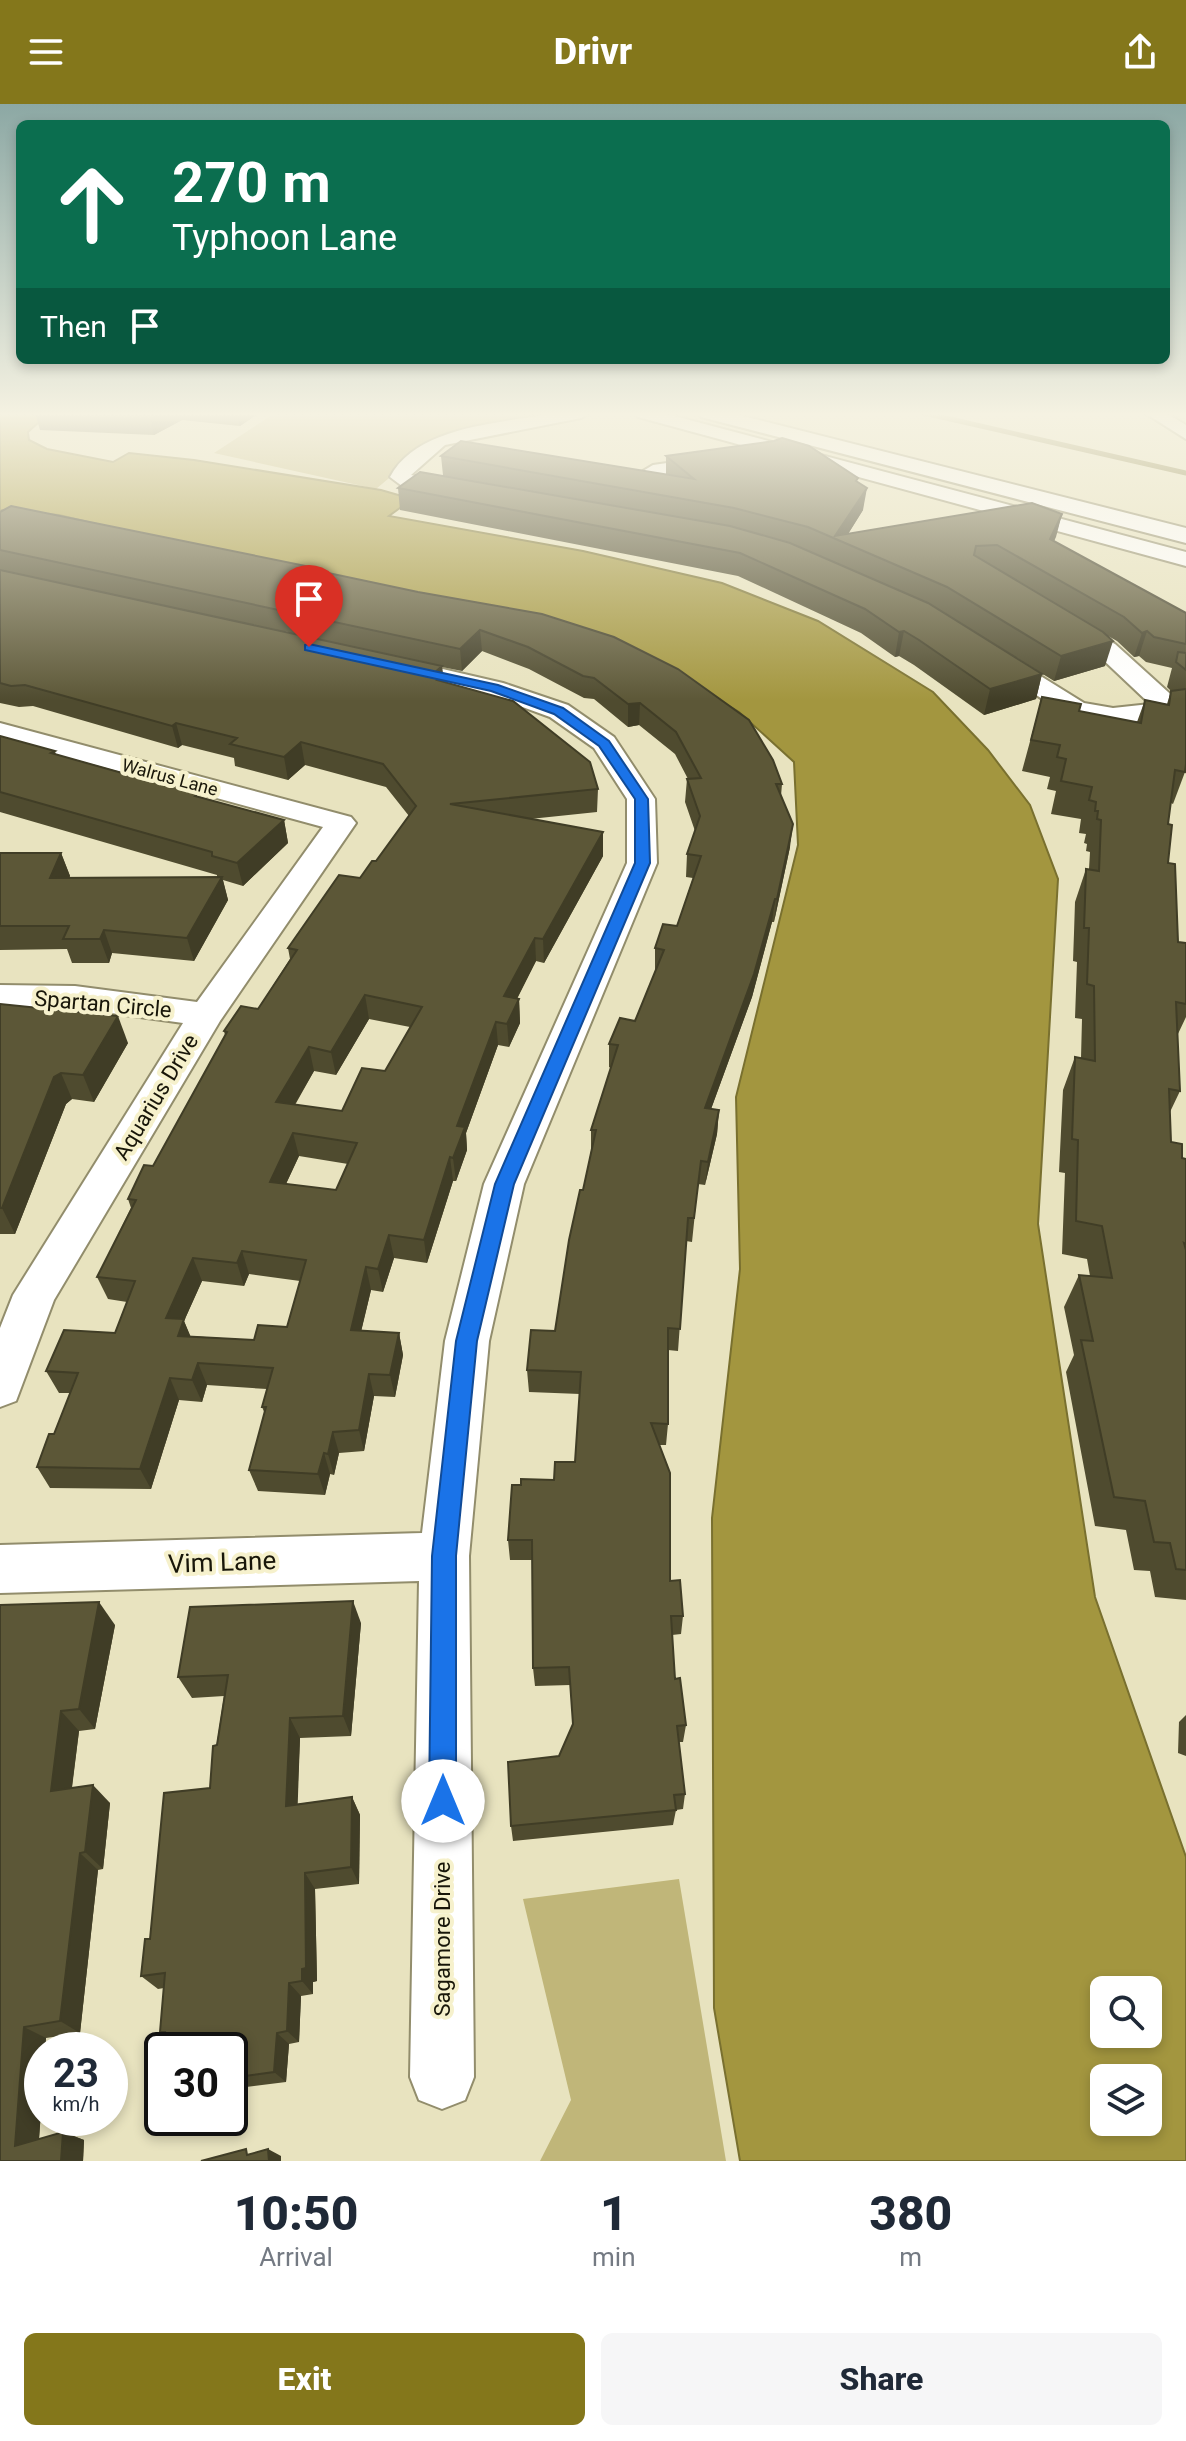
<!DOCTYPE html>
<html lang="en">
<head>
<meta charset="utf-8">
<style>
	:root { --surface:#fff; --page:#f6f6f7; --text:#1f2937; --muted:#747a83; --accent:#84771b }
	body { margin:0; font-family:Roboto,sans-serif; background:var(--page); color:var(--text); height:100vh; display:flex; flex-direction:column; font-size:30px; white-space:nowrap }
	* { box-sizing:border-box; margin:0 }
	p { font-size:26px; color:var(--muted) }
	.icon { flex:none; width:44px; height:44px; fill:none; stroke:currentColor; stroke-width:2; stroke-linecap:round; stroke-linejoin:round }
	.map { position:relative; height:2057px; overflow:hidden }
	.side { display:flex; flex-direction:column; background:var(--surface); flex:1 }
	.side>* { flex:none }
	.hud { position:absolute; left:16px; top:16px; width:1154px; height:244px; border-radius:12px; box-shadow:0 4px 12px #0003; background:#0b6e4f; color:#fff; overflow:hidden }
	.controls { position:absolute; left:1090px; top:1872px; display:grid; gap:16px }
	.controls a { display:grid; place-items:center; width:72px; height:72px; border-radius:12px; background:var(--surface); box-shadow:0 4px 12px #0003; font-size:40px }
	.speed { position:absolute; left:24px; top:1928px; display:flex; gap:16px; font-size:40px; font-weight:700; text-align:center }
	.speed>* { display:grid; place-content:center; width:104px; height:104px; border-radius:50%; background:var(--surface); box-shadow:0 4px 12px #0003; line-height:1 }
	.speed small { font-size:20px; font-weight:400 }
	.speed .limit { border:4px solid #111; border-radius:12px; background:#fff; color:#111 }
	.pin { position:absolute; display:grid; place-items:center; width:68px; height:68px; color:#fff; margin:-82px -34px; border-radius:50% 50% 50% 0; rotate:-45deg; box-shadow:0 0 8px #0007 }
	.pin .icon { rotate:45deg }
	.me { position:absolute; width:88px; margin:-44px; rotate:0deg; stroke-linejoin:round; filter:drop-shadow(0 0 6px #0008) }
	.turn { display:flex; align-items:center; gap:28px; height:168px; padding:0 24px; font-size:36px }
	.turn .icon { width:104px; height:104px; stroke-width:2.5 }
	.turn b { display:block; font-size:56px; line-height:68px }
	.then { display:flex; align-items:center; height:76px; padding:0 24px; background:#0003; gap:16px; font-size:30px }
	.eta { display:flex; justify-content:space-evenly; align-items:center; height:136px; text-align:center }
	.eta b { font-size:48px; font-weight:800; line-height:56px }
	.cta { display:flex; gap:16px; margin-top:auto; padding:16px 24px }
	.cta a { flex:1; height:92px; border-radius:12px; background:var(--accent); color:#fff; font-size:32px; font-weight:800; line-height:92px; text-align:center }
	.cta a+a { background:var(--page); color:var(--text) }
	header { display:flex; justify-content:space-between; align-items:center; height:104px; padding:0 24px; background:var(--accent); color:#fff; font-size:36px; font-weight:800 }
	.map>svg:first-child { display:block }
	.green { fill:#c0b679 }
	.water { fill:#a3963f; stroke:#79702f; stroke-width:2; fill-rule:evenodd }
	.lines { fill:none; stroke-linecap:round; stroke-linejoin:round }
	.stream { stroke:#79702f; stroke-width:5 }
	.minor-casing { stroke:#928d6c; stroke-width:4 }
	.tertiary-casing { stroke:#928d6c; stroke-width:4 }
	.minor { fill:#fff; fill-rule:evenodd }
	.tertiary { fill:#fff; fill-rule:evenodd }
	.wall { fill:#4f4b2f; fill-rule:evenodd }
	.shaded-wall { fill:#403d26 }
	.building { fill:#5c5737; stroke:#403d26; stroke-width:2; fill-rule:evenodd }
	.route { fill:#1a73e8; stroke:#114b97; stroke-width:2 }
	.labels { text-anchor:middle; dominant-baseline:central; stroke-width:8; stroke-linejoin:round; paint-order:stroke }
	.far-street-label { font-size:18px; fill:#181609; stroke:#f6f1cc }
	.street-label { font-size:22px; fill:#181609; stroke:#f6f1cc }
	.near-street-label { font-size:26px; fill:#181609; stroke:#f6f1cc }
</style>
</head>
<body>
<header><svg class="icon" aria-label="menu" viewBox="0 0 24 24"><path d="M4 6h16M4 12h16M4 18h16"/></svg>Drivr<svg class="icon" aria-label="share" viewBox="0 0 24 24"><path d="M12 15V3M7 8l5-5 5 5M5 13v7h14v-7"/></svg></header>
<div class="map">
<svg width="1186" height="2057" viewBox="0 0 1186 2057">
	<rect width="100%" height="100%" fill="#e8e3bf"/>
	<g class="green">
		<polygon points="275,309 546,309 437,334 376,385 214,349"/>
		<polygon points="679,1775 726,2057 540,2057 571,1996 523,1795"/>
	</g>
	<path class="water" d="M 0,309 L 49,309 L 28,328 L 29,336 L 47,345 L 113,358 L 129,349 L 194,356 L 381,386 L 412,395 L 389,412 L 583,447 L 722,479 L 818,517 L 933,588 L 988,646 L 1030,701 L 1058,775 L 1038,1120 L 1095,1493 L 1186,1753 L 1186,2057 L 740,2057 L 714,1904 L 712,1414 L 740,1165 L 736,993 L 798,741 L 794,658 L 739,608 L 667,565 L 311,471 L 59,411 L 0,406 ZM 1104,1886 L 1148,1886 L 1148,1930 L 1104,1930 ZM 1104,1974 L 1148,1974 L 1148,2018 L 1104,2018 Z"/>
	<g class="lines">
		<polyline class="stream" points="924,309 1186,369"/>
		<defs>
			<g id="minor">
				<path d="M 556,309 L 590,309 L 581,314 L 445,341 L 411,371 L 466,382 L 469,386 L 466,390 L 459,392 L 402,382 L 390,373 C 417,321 504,319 556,309 Z"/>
				<polygon points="635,309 663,309 1186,448 1186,462 638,313"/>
				<polygon points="1145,309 1166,309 1186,321 1186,335"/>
				<polygon points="716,352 726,358 723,362 653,373 643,367 653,361"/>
				<polygon points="1067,515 1115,540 1178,597 1186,596 1186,612 1113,620 1067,612 984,555 987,550 1005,550 1084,599 1113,604 1150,600 1097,550 1059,527 1055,522 1059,517"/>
				<polygon points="395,554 503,579 568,601 614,633 655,695 657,759 524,1080 489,1237 469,1452 474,1973 465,1996 442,2005 419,1996 410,1973 419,1477 0,1489 0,1441 422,1429 445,1237 484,1080 627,759 627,695 594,644 550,613 487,590 386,567 382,562 386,557"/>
				<polygon points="0,619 351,713 356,719 220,917 54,1196 16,1297 0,1303 0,1224 13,1191 183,919 75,904 0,903 0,881 75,882 197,898 323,723 0,635"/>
			</g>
			<polygon id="tertiary" points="698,309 731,309 1186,424 1186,439 701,313"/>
		</defs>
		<use href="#minor" class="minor-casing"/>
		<use href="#tertiary" class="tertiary-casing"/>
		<use href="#minor" class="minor"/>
		<use href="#tertiary" class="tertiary"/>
	</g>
	<g class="wall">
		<polygon points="157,309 259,309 240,322 182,316 154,331 40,326 36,312"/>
		<polygon points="441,352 666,371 666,352 858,378 863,406 848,430 1062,410 1054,437 1186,509 1186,660 1185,668 1173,700 1171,699 1168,720 1168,759 1178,838 1186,839 1186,913 1177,932 1180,987 1170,1008 1171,1038 1182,1054 1186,1055 1186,1496 1155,1493 1150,1467 1134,1466 1126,1426 1095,1422 1066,1268 1074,1251 1064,1203 1079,1171 1090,1172 1087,1155 1062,1150 1065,1069 1059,1068 1063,986 1075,953 1081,954 1082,915 1075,914 1077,858 1073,857 1074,829 1075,798 1086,765 1089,765 1090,748 1086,747 1087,740 1084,739 1086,730 1079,729 1081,715 1051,710 1056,687 1047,685 1050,673 1022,667 1042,593 1079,607 1137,618 1145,596 1167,600 1171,587 1167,583 1172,564 1146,558 1139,552 1134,553 1117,537 1108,532 1105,562 1054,577 941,507 1042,570 1036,595 984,611 914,561 899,552 895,553 861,529 738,472 400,406 398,384 443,371"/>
		<path d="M 0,408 L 316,464 L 317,467 L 418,488 L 542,510 L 782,680 L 781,692 L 790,743 L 774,818 L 772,818 L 752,893 L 711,1005 L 719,1006 L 717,1030 L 705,1081 L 698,1080 L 692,1138 L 686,1137 L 678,1247 L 668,1246 L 668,1320 L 666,1341 L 659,1341 L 670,1477 L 683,1512 L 681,1530 L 672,1531 L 675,1575 L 686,1621 L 683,1638 L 679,1638 L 685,1690 L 683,1705 L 676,1706 L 673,1721 L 513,1737 L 511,1722 L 559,1652 L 573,1621 L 570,1581 L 535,1582 L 533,1564 L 532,1456 L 510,1456 L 508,1436 L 521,1381 L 554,1376 L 575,1358 L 580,1290 L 529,1288 L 527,1266 L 555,1227 L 591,1047 L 591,1026 L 611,964 L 609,963 L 609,940 L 635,917 L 655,868 L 655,844 L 677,822 L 693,774 L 686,773 L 687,750 L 695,727 L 685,698 L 687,675 L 688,675 L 675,650 L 639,621 L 628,623 L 594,595 L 584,594 L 529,565 L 482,547 L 462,567 L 442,563 L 444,578 L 598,685 L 597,708 L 530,715 L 603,752 L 544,859 L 536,857 L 517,895 L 519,895 L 520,919 L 509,943 L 498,941 L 466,1029 L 467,1046 L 456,1077 L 453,1077 L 427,1159 L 394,1154 L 383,1188 L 371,1186 L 361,1227 L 399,1229 L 403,1251 L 395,1293 L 374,1292 L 364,1347 L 339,1349 L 334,1371 L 330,1370 L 325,1391 L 258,1387 L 249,1366 L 265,1310 L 262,1303 L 267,1285 L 207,1281 L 202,1298 L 179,1296 L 151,1385 L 50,1384 L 37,1363 L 54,1330 L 70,1289 L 59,1289 L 46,1267 L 115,1229 L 127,1198 L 108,1195 L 97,1173 L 131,1104 L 128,1095 L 153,1062 L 225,931 L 224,927 L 258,905 L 290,855 L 288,844 L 376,757 L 409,712 L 386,683 L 305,661 L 288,676 L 235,662 L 234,654 L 182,641 L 178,644 L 33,602 L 19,603 L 0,599 L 0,466 L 288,528 L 0,466 ZM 369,915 L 410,923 L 385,967 L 342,1007 L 295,1001 L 314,967 L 336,971 ZM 299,1052 L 348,1060 L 336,1086 L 286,1080 ZM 249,1170 L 300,1177 L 287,1223 L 254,1236 L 190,1232 L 184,1217 L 202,1177 L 244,1182 Z"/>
		<polygon points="0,632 55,647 56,651 202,694 284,716 288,739 243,782 223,776 228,796 194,857 112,849 109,859 72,859 67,845 0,846 0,749 61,749 70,772 69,774 217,773 217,771 0,708"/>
		<polygon points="0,900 128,939 94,998 72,995 66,1000 15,1130 0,1130"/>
		<polygon points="0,1501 115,1521 95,1625 79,1627 72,1684 110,1699 103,1765 98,1766 80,1929 46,1934 45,1946 42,1946 42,1993 39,2035 63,2028 84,2036 83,2057 0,2057"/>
		<polygon points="361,1519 351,1632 300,1634 297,1700 352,1693 360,1711 359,1780 315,1785 317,1877 313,1878 313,1890 301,1892 299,1938 289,1940 286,1978 230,1985 230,1946 164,1931 160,1928 164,1884 158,1885 141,1872 150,1835 210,1684 224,1592 192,1594 178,1573"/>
		<polygon points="1186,1611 1186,1652 1178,1649 1179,1618"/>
	</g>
	<g class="shaded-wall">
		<polygon points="165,309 180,309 182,316 154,331 151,316"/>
		<polygon points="237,309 259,309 240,322"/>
		<polygon points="867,384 863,406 843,438 835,432"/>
		<polygon points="1062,410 1056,433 1044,458 1050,435"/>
		<polygon points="480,526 482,547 462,567 460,545"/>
		<polygon points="904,527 899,552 895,553 899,528"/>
		<polygon points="1147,527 1139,552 1134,553 1142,529"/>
		<polygon points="1113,537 1105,562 1054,577 1061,552"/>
		<polygon points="442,562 444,584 433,570"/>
		<polygon points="1042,570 1036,595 984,611 990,585"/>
		<polygon points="640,599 639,621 628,623 628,600"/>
		<polygon points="176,619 182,641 178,644 172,622"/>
		<polygon points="301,638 305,661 288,676 284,653"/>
		<polygon points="284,716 288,739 243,782 237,759"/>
		<polygon points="793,720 790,743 774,818 777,795"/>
		<polygon points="603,728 603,752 544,859 543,835"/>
		<polygon points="61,749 70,772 58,797 50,774"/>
		<polygon points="222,773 228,796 194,857 187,834"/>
		<polygon points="775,795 772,818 752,893 703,1027 705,1004"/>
		<polygon points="104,826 112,849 109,859 100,835"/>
		<polygon points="535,834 536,857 506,916 504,892"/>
		<polygon points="365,891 369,915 336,971 331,948"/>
		<polygon points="519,895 520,919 509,943 507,920"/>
		<polygon points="118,912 128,939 94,998 83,971"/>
		<polygon points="496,918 498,941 466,1029 467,1046 456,1077 453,1054 457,1022"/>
		<polygon points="309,943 314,967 282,1022 276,998"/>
		<polygon points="61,969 72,995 66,1000 15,1130 2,1104 54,973"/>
		<polygon points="719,1006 717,1030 705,1081 708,1058"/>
		<polygon points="293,1029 299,1052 276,1101 270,1078"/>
		<polygon points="450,1053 453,1077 427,1159 424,1136"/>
		<polygon points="389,1131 394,1154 383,1188 378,1165"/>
		<polygon points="242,1147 249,1170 244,1182 237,1159"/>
		<polygon points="193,1154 202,1177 184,1217 193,1238 187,1254 166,1214"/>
		<polygon points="366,1163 371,1186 356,1249 351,1226"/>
		<polygon points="399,1229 403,1251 395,1293 390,1271"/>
		<polygon points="198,1259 207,1281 202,1298 192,1276"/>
		<polygon points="369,1270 374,1292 364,1347 359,1326"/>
		<polygon points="170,1274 179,1296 151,1385 140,1365"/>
		<polygon points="333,1328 339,1349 334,1371 328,1350"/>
		<polygon points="324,1349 330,1370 325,1391 318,1370"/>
		<polygon points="353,1497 361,1519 351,1632 343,1612"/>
		<polygon points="99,1498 115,1521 95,1625 79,1605"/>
		<polygon points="61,1607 79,1627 69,1705 51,1687"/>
		<polygon points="290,1614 300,1634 297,1720 286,1702"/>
		<polygon points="93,1681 110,1699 103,1765 85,1748"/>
		<polygon points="352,1693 360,1711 359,1780 351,1763"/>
		<polygon points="80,1749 98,1766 80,1929 60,1917"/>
		<polygon points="305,1769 315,1785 317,1877 313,1878 313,1890 302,1877"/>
		<polygon points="289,1879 301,1892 299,1938 287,1927"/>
		<polygon points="24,1923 46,1934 45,1946 42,1946 42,1993 38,2049 15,2042"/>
		<polygon points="277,1929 289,1940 286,1978 274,1968"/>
		<polygon points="63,2028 84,2036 83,2057 61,2057"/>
		<polygon points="268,2045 281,2052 281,2057 269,2057"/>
	</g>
	<g class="building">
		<polygon points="42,309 165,309 151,316 36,312"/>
		<polygon points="782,334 809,342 858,374 856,377 867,384 835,432 1032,399 1062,410 1050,435 1186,509 1186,540 1154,533 1147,527 1142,529 1124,513 997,441 976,442 974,451 1103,528 1113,537 1061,552 947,483 808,423 734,404 441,352 461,337 694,375 666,352 774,337"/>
		<polygon points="420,368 730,422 790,439 928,499 1042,570 990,585 919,536 904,527 899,528 865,505 740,449 398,384"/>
		<polygon points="11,402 316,464 314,466 418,488 542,510 614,533 678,565 749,616 773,656 782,680 776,680 793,720 777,795 775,795 754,870 705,1004 719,1006 708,1058 701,1057 694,1114 688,1114 680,1225 668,1224 668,1320 651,1319 670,1369 670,1477 680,1476 683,1512 671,1512 675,1575 680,1574 686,1621 677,1622 685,1690 674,1691 676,1706 511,1722 508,1658 559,1652 573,1620 569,1563 533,1564 532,1436 508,1436 512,1381 521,1381 521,1375 554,1376 555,1358 575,1358 581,1268 527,1266 531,1226 555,1227 569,1136 580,1086 583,1086 596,1026 591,1026 618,941 609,940 620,914 635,917 664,846 655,844 663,820 677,822 701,752 687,750 700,712 687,675 701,674 676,628 640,599 628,600 594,574 583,572 528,543 480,526 460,545 0,446 0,408"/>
		<path d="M 0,466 L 442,562 L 433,570 L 441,572 L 437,576 L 513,597 L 590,658 L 598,685 L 450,700 L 603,728 L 543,835 L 535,834 L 504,892 L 519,895 L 507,920 L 496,918 L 457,1022 L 465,1023 L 453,1054 L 450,1053 L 424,1136 L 389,1131 L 378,1165 L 366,1163 L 351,1226 L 399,1229 L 390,1271 L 369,1270 L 359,1326 L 333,1328 L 328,1350 L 324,1349 L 318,1370 L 249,1366 L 266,1303 L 262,1303 L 273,1264 L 198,1259 L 192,1276 L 170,1274 L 140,1365 L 37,1363 L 49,1330 L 54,1330 L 78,1269 L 46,1267 L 64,1226 L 115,1229 L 135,1177 L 97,1173 L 136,1096 L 128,1095 L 144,1061 L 153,1062 L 227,928 L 224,927 L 241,902 L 258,905 L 297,846 L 288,844 L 339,771 L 360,774 L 372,757 L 376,757 L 416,702 L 383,660 L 301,638 L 284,653 L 230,640 L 237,634 L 176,619 L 172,622 L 25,581 L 11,582 L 0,579 ZM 365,891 L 422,903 L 385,967 L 362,964 L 342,1007 L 276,998 L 309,943 L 331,948 ZM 293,1029 L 357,1039 L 336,1086 L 270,1078 ZM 242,1147 L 306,1156 L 287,1223 L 258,1221 L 254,1236 L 178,1232 L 184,1215 L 166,1214 L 193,1154 L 237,1159 Z"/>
		<polygon points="1178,548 1186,549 1186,566 1176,558"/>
		<polygon points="1186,585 1186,660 1185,668 1175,666 1168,720 1172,721 1168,759 1175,760 1178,838 1186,839 1186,900 1176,898 1180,987 1169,985 1171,1038 1182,1040 1182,1054 1186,1055 1186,1140 1184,1139 1186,1146 1186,1466 1176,1465 1170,1439 1154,1438 1145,1397 1114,1393 1081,1236 1093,1237 1079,1171 1112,1174 1102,1122 1076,1117 1078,1036 1072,1035 1075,953 1095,957 1094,882 1087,880 1089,824 1084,824 1085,796 1086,765 1099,767 1101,716 1097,715 1098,707 1095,707 1096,698 1089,696 1092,683 1061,677 1066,655 1057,653 1060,641 1031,636 1042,593 1081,600 1079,607 1141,619 1145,596 1169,601 1171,587"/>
		<polygon points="0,632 55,647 51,649 140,674 200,687 195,692 284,716 237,759 212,752 212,748 0,688"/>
		<polygon points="0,749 61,749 50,774 222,773 187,834 104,826 100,835 63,835 69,822 0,822"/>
		<polygon points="0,900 118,912 83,971 61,969 54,973 2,1104 0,1104"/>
		<polygon points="353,1497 343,1612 290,1614 286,1702 352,1693 351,1763 305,1769 306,1864 302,1865 302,1877 289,1879 287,1927 277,1929 274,1968 230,1974 230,1946 163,1946 165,1928 160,1928 165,1869 141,1872 145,1835 150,1835 164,1689 210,1684 213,1642 217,1641 228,1571 178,1573 190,1503"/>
		<polygon points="99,1498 79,1605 61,1607 51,1687 93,1681 85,1748 80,1749 60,1917 24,1923 15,2042 63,2028 61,2057 0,2057 0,1501"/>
		<polygon points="162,1953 162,1982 159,1983"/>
		<polygon points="246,2045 247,2051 268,2045 269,2057 201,2057"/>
	</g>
	<linearGradient id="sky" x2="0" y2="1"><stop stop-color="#8ca8a4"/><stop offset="0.52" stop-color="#f5f2e2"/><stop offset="1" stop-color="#f5f2e2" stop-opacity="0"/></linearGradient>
	<rect width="1186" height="597" fill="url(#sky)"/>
	<polygon class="route" points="309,540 498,581 563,604 609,637 648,695 650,759 514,1080 477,1237 456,1452 456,1697 452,1707 443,1711 433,1707 429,1697 432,1452 456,1237 495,1080 635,759 635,695 599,642 554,610 491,587 305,546 305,541"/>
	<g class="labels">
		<g class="far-street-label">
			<text transform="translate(170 673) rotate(15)">Walrus Lane</text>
		</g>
		<g class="street-label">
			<text transform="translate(103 900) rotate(5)">Spartan Circle</text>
			<text transform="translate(156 993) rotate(-59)">Aquarius Drive</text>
			<text transform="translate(442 1835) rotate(-90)">Sagamore Drive</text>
		</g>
		<g class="near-street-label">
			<text transform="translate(222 1458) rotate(-2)">Vim Lane</text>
		</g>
	</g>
</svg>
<div class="controls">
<a><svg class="icon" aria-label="search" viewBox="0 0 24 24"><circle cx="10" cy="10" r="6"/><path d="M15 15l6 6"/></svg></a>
<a><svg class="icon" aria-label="layers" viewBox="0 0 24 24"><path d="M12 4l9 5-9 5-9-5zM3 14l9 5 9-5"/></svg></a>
</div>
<div class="speed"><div>23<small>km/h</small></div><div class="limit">30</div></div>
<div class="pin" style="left:309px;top:543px;background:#d93025"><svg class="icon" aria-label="arrive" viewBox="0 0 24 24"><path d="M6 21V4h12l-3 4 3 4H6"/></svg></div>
<svg class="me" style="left:443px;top:1697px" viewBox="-20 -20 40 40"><circle r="19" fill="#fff"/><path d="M0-13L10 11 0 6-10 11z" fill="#1a73e8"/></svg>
<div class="hud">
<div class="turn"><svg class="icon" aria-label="ahead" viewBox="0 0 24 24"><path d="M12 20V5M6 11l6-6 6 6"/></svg><div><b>270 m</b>Typhoon Lane</div></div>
<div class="then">Then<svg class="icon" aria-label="arrive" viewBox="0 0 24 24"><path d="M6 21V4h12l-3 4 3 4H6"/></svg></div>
</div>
</div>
<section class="side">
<div class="eta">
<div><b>10:50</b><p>Arrival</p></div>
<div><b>1</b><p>min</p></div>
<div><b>380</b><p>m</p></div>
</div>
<div class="cta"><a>Exit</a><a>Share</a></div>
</section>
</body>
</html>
